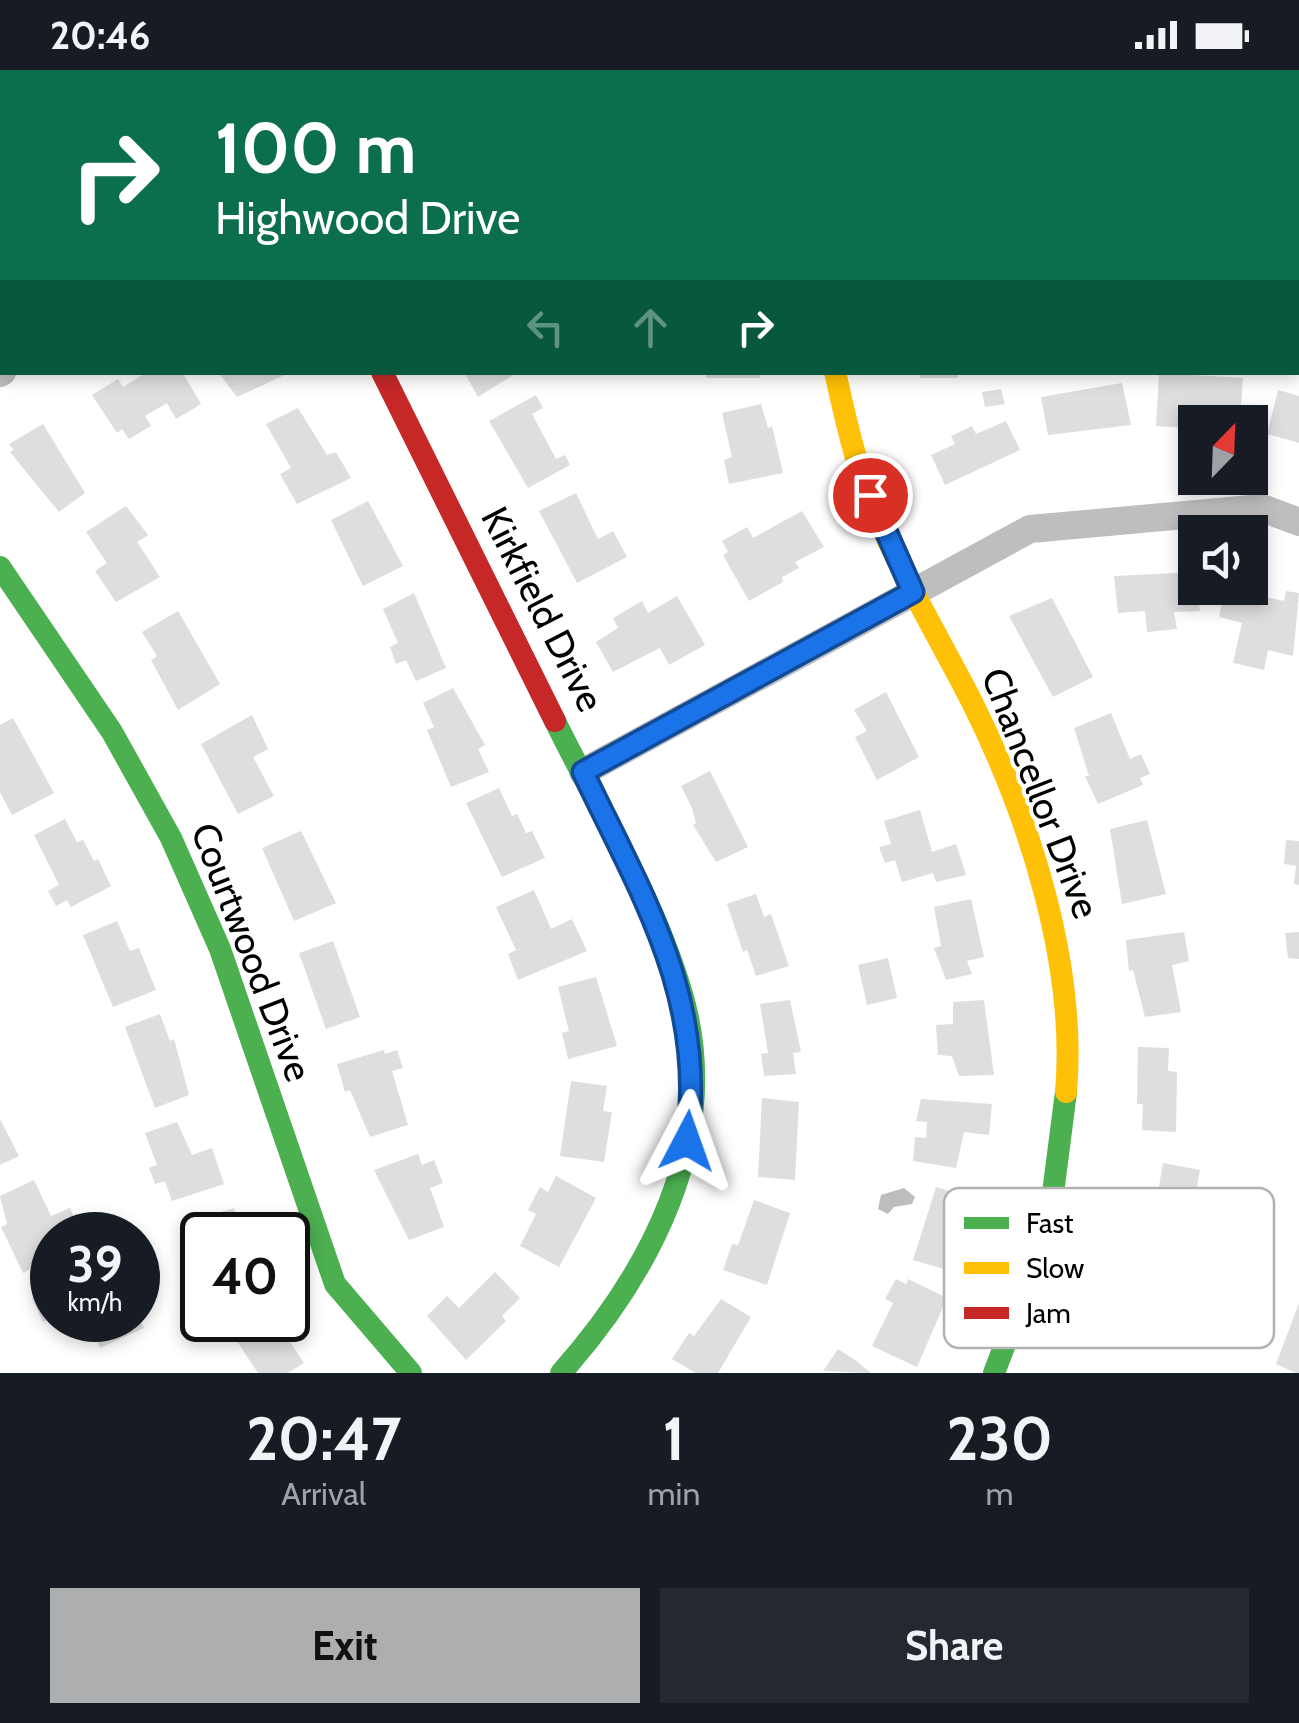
<!DOCTYPE html>
<html lang="en">
<head>
<meta charset="utf-8">
<style>
	:root { --surface:#171b24; --page:#242831; --text:#f1f3f6; --muted:#9ea1a6; --accent:#adaeaf }
	body { margin:0; font-family:Cabin,sans-serif; background:var(--page); color:var(--text); height:100vh; display:flex; flex-direction:column; font-size:38px; white-space:nowrap }
	* { box-sizing:border-box; margin:0 }
	p { font-size:32px; color:var(--muted) }
	.icon { flex:none; width:55px; height:55px; fill:none; stroke:currentColor; stroke-width:2; stroke-linecap:round; stroke-linejoin:round }
	.map { position:relative; height:1303px; overflow:hidden }
	.details { display:flex; flex-direction:column; background:var(--surface); flex:1 }
	.details>* { flex:none }
	.top-card { position:absolute; left:0px; top:0px; width:1300px; height:305px; box-shadow:0 5px 15px #0003; background:#0b6e4f; color:#fff; overflow:hidden }
	.needle { width:65px; rotate:23deg }
	.buttons { position:absolute; left:1178px; top:335px; display:grid; gap:20px }
	.buttons a { display:grid; place-items:center; width:90px; height:90px; border-radius:0px; background:var(--surface); box-shadow:0 5px 15px #0003; font-size:50px }
	.speed { position:absolute; left:30px; top:1142px; display:flex; gap:20px; font-size:50px; font-weight:700; text-align:center }
	.speed>* { display:grid; place-content:center; width:130px; height:130px; border-radius:50%; background:var(--surface); box-shadow:0 5px 15px #0003; line-height:1 }
	.speed small { font-size:25px; font-weight:400 }
	.speed .limit { border:5px solid #111; border-radius:15px; background:#fff; color:#111 }
	.pin { position:absolute; display:grid; place-items:center; width:85px; height:85px; color:#fff; margin:-42px; border:5px solid #fff; border-radius:50%; box-shadow:0 2px 10px #0007 }
	.me { position:absolute; width:110px; margin:-55px; rotate:4deg; stroke-linejoin:round; filter:drop-shadow(0 0 8px #0008) }
	.turn { display:flex; align-items:center; gap:35px; height:210px; padding:0 50px; font-size:45px }
	.turn .icon { width:130px; height:130px; stroke-width:2.5 }
	.turn b { display:block; font-size:70px; line-height:85px }
	.lanes { display:flex; align-items:center; height:95px; padding:0 50px; background:#0003; justify-content:center; gap:50px; direction:ltr }
	.lanes .off { opacity:.35 }
	.eta { display:flex; justify-content:space-evenly; align-items:center; height:170px; text-align:center }
	.eta b { font-size:60px; font-weight:700; line-height:70px }
	.button { display:flex; gap:20px; margin-top:auto; padding:20px 50px }
	.button a { flex:1; height:115px; border-radius:0px; background:var(--accent); color:#111; font-size:40px; font-weight:700; line-height:115px; text-align:center }
	.button a+a { background:var(--page); color:var(--text) }
	.status { display:flex; justify-content:space-between; align-items:center; height:70px; padding:0 50px; background:var(--surface); direction:ltr }
	.status svg { height:28px; fill:currentColor }
	.map>svg:first-child { display:block }
	.water { fill:#bdbdbd }
	.building { fill:#dedede }
	.lines { fill:none; stroke-linecap:round; stroke-linejoin:round }
	.street { stroke:#bebebe; stroke-width:28 }
	.fast { stroke:#4caf50; stroke-width:22 }
	.slow { stroke:#ffc107; stroke-width:22 }
	.jam { stroke:#c62828; stroke-width:22 }
	.route-casing { stroke:#114b97; stroke-width:25 }
	.route { stroke:#1a73e8; stroke-width:18 }
	.labels { text-anchor:middle; dominant-baseline:central; stroke-width:8; stroke-linejoin:round; paint-order:stroke }
	.street-label { font-size:38px; fill:#000; stroke:#fff }
	.key { fill:#fff; stroke:#b2b2b2; stroke-width:2.5 }
	.key-label { font-size:28px; fill:#000 }
</style>
</head>
<body>
<div class="status"><b>20:46</b><svg viewBox="0 0 49 12"><path d="M0 12V9h3v3zM5 12V6h3v6zM10 12V3h3v9zM15 12V0h3v12zM26 1h20v11H26zM47 4h2v5h-2z"/></svg></div>
<div class="map">
<svg width="1299" height="1303" viewBox="0 0 1299 1303">
	<rect width="100%" height="100%" fill="#fff"/>
	<polygon class="water" points="904,1118 915,1127 912,1134 894,1137 888,1144 878,1139 881,1125"/>
	<g class="building">
		<polygon points="147,302 182,302 201,334 176,349 167,333 145,346 151,356 129,369 122,359 117,363 92,325 118,309 123,317"/>
		<polygon points="218,302 291,302 237,327"/>
		<polygon points="464,302 518,302 478,327"/>
		<rect x="706" y="302" width="54" height="6"/>
		<polygon points="919,302 958,302 958,308 920,308"/>
		<polygon points="1159,303 1243,308 1240,352 1188,351 1188,358 1156,356"/>
		<polygon points="1122,313 1131,355 1048,365 1041,327"/>
		<polygon points="1001,319 1005,334 985,337 982,322"/>
		<polygon points="1278,320 1299,326 1299,373 1267,364"/>
		<polygon points="536,325 543,338 532,344 556,389 565,385 570,395 528,418 489,351"/>
		<polygon points="761,334 768,358 772,356 783,403 729,414 724,390 732,387 722,343"/>
		<polygon points="298,338 327,385 336,382 351,408 297,434 280,404 291,398 266,354"/>
		<polygon points="1006,351 1020,380 945,415 931,385 955,374 951,366 972,356 976,364"/>
		<polygon points="43,354 85,423 59,442 10,382 14,380 9,374"/>
		<polygon points="576,423 598,469 613,461 627,487 577,513 539,441"/>
		<polygon points="368,431 403,496 363,516 331,450"/>
		<polygon points="126,436 148,465 137,472 160,507 116,532 95,501 107,493 86,462"/>
		<polygon points="802,441 824,477 795,492 799,498 782,507 783,512 749,531 723,485 728,482 722,471 747,457 753,468"/>
		<polygon points="1195,502 1200,541 1174,542 1177,559 1147,562 1145,541 1118,543 1114,506"/>
		<polygon points="1225,518 1254,519 1253,524 1284,531 1286,521 1299,523 1293,586 1268,580 1264,600 1233,593 1242,553 1219,547"/>
		<polygon points="414,523 446,598 416,611 406,590 396,594 390,577 398,573 383,539"/>
		<polygon points="677,526 705,575 669,595 660,578 613,602 596,572 618,558 613,548 642,531 648,543"/>
		<polygon points="1052,528 1093,607 1053,627 1009,546"/>
		<polygon points="178,541 220,614 178,640 151,590 157,586 142,562"/>
		<polygon points="453,618 485,675 478,679 489,702 451,717 427,660 434,657 423,633"/>
		<polygon points="886,622 919,687 877,710 855,667 867,661 854,640"/>
		<polygon points="1111,643 1130,689 1141,684 1150,704 1140,708 1143,715 1098,734 1085,706 1089,706 1074,658"/>
		<polygon points="252,645 268,679 253,687 274,726 238,744 201,674"/>
		<polygon points="13,648 54,723 12,745 0,722 0,655"/>
		<polygon points="710,701 748,777 716,792 693,755 696,753 692,738 681,716"/>
		<polygon points="499,718 512,746 517,744 526,763 532,761 545,788 502,807 466,733"/>
		<polygon points="920,740 932,782 956,774 966,805 936,812 933,803 902,812 895,790 885,793 879,777 891,774 884,751"/>
		<polygon points="65,749 77,772 83,770 94,791 98,789 111,816 71,837 67,830 56,836 48,821 59,815 34,765"/>
		<polygon points="1147,750 1166,824 1122,834 1110,759"/>
		<polygon points="301,761 336,833 294,851 262,778"/>
		<polygon points="1286,770 1299,771 1299,815 1294,814 1296,796 1284,794"/>
		<polygon points="534,820 551,859 572,849 587,881 518,910 508,884 516,880 496,837"/>
		<polygon points="756,824 764,847 771,844 789,896 756,906 747,880 743,882 727,834"/>
		<polygon points="971,829 984,887 967,891 972,904 946,910 934,878 941,876 934,837"/>
		<polygon points="117,851 130,881 139,878 156,920 113,937 83,865"/>
		<polygon points="1184,862 1189,891 1172,895 1181,942 1145,947 1133,900 1129,901 1126,870"/>
		<polygon points="1299,862 1299,889 1288,888 1285,863"/>
		<polygon points="333,871 360,947 326,959 299,883"/>
		<polygon points="888,888 897,928 867,935 858,895"/>
		<polygon points="596,907 617,976 568,989 562,963 569,961 558,917"/>
		<polygon points="790,930 801,982 793,983 796,1004 764,1006 761,984 768,983 760,934"/>
		<polygon points="984,930 994,1005 959,1006 952,986 938,985 936,955 953,954 953,932"/>
		<polygon points="160,944 170,971 174,969 189,1025 155,1038 125,957"/>
		<polygon points="1138,977 1169,978 1168,1001 1177,1002 1176,1062 1142,1060 1143,1034 1137,1034"/>
		<polygon points="384,980 385,984 397,980 403,998 392,1001 408,1055 370,1067 350,1020 345,1022 337,994"/>
		<polygon points="571,1011 607,1016 603,1041 612,1042 604,1092 560,1086"/>
		<polygon points="762,1028 799,1032 795,1110 758,1107"/>
		<polygon points="921,1029 992,1034 989,1065 964,1062 956,1098 913,1091 915,1067 926,1068 927,1052 916,1051"/>
		<polygon points="0,1049 19,1086 0,1095"/>
		<polygon points="177,1052 192,1085 212,1078 224,1114 172,1131 165,1111 155,1114 149,1098 157,1095 145,1063"/>
		<polygon points="418,1084 422,1095 434,1090 443,1113 430,1118 444,1157 409,1170 374,1100"/>
		<polygon points="1163,1093 1200,1100 1184,1186 1120,1169 1128,1123 1157,1128"/>
		<polygon points="556,1106 596,1128 559,1197 520,1176 536,1144 528,1140 540,1117 548,1122"/>
		<polygon points="34,1110 51,1146 70,1138 80,1160 52,1165 52,1189 23,1203 1,1157 7,1154 0,1126"/>
		<polygon points="936,1117 981,1131 970,1165 958,1161 947,1200 913,1190"/>
		<polygon points="754,1130 790,1143 767,1215 723,1200 732,1174 738,1175"/>
		<polygon points="234,1138 242,1164 202,1165 202,1213 192,1217 180,1179 194,1175 187,1152"/>
		<polygon points="495,1202 520,1228 502,1246 506,1251 466,1290 427,1246 447,1226 459,1238"/>
		<polygon points="896,1209 906,1214 908,1209 947,1228 917,1297 872,1276 893,1233 885,1229"/>
		<polygon points="52,1219 52,1248 43,1252 32,1228"/>
		<polygon points="721,1229 751,1247 718,1303 696,1303 672,1289 689,1263 694,1266"/>
		<polygon points="1299,1233 1299,1303 1296,1303 1276,1294"/>
		<polygon points="88,1250 140,1250 144,1258 100,1278"/>
		<polygon points="236,1250 278,1254 304,1293 288,1303 258,1303 227,1256"/>
		<polygon points="838,1279 855,1290 871,1303 823,1301"/>
	</g>
	<g class="lines">
		<g class="street">
			<polyline points="277,0 277,2"/>
			<polyline points="894,2 895,0"/>
			<polyline points="0,303 2,302"/>
			<polyline points="583,702 1030,459 1262,438 1299,452"/>
		</g>
		<g class="fast">
			<polyline points="0,497 112,662 171,768 220,879 335,1214 411,1303"/>
			<path d="M 555,651 C 600,743 659,836 685,935 C 720,1072 649,1204 561,1303"/>
			<polyline points="994,1303 1048,1162 1066,1022"/>
		</g>
		<path class="slow" d="M 835,302 C 842,332 848,362 857,391 C 883,476 932,554 972,632 C 1029,746 1077,895 1066,1022"/>
		<polyline class="jam" points="382,302 555,651"/>
	</g>
	<g class="lines">
		<defs>
			<path id="route" d="M 687,1071 C 707,928 642,826 583,702 L 913,522 L 870,425"/>
		</defs>
		<use href="#route" class="route-casing"/>
		<use href="#route" class="route"/>
	</g>
	<g class="labels">
		<g class="street-label">
			<text transform="translate(543 539) rotate(63)">Kirkfield Drive</text>
			<text transform="translate(1041 723) rotate(69)">Chancellor Drive</text>
			<text transform="translate(252 882) rotate(69)">Courtwood Drive</text>
		</g>
	</g>
	<rect x="944" y="1118" width="330" height="160" rx="15" class="key"/>
	<rect x="964" y="1147" width="45" height="12" fill="#4caf50"/>
	<rect x="964" y="1192" width="45" height="12" fill="#ffc107"/>
	<rect x="964" y="1237" width="45" height="12" fill="#c62828"/>
	<g class="key-label">
		<text x="1026" y="1163">Fast</text>
		<text x="1026" y="1208">Slow</text>
		<text x="1026" y="1253">Jam</text>
	</g>
</svg>
<div class="buttons">
<a><svg class="needle" viewBox="-14 -14 28 28"><path d="M0-13l5 13h-10z" fill="#e53935"/><path d="M0 13l5-13h-10z" fill="#9ea1a6"/></svg></a>
<a><svg class="icon" aria-label="sound" viewBox="0 0 24 24"><path d="M4 9h4l5-4v14l-5-4H4zM17 9q2 3 0 6"/></svg></a>
</div>
<div class="speed"><div>39<small>km/h</small></div><div class="limit">40</div></div>
<div class="pin" style="left:870px;top:425px;background:#d93025"><svg class="icon" aria-label="arrive" viewBox="0 0 24 24"><path d="M6 21V4h12l-3 4 3 4H6"/></svg></div>
<svg class="me" style="left:687px;top:1071px" viewBox="-20 -20 40 40"><path d="M0-17L14 15 0 8-14 15z" fill="#1a73e8" stroke="#fff" stroke-width="4"/></svg>
<div class="top-card">
<div class="turn"><svg class="icon" aria-label="right" viewBox="0 0 24 24"><path d="M7 20v-9h11M14 6l5 5-5 5"/></svg><div><b>100 m</b>Highwood Drive</div></div>
<div class="lanes"><svg class="icon off" aria-label="left" viewBox="0 0 24 24"><path d="M17 20v-9H6M10 6l-5 5 5 5"/></svg><svg class="icon off" aria-label="ahead" viewBox="0 0 24 24"><path d="M12 20V5M6 11l6-6 6 6"/></svg><svg class="icon" aria-label="right" viewBox="0 0 24 24"><path d="M7 20v-9h11M14 6l5 5-5 5"/></svg></div>
</div>
</div>
<section class="details">
<div class="eta">
<div><b>20:47</b><p>Arrival</p></div>
<div><b>1</b><p>min</p></div>
<div><b>230</b><p>m</p></div>
</div>
<div class="button"><a>Exit</a><a>Share</a></div>
</section>
</body>
</html>
